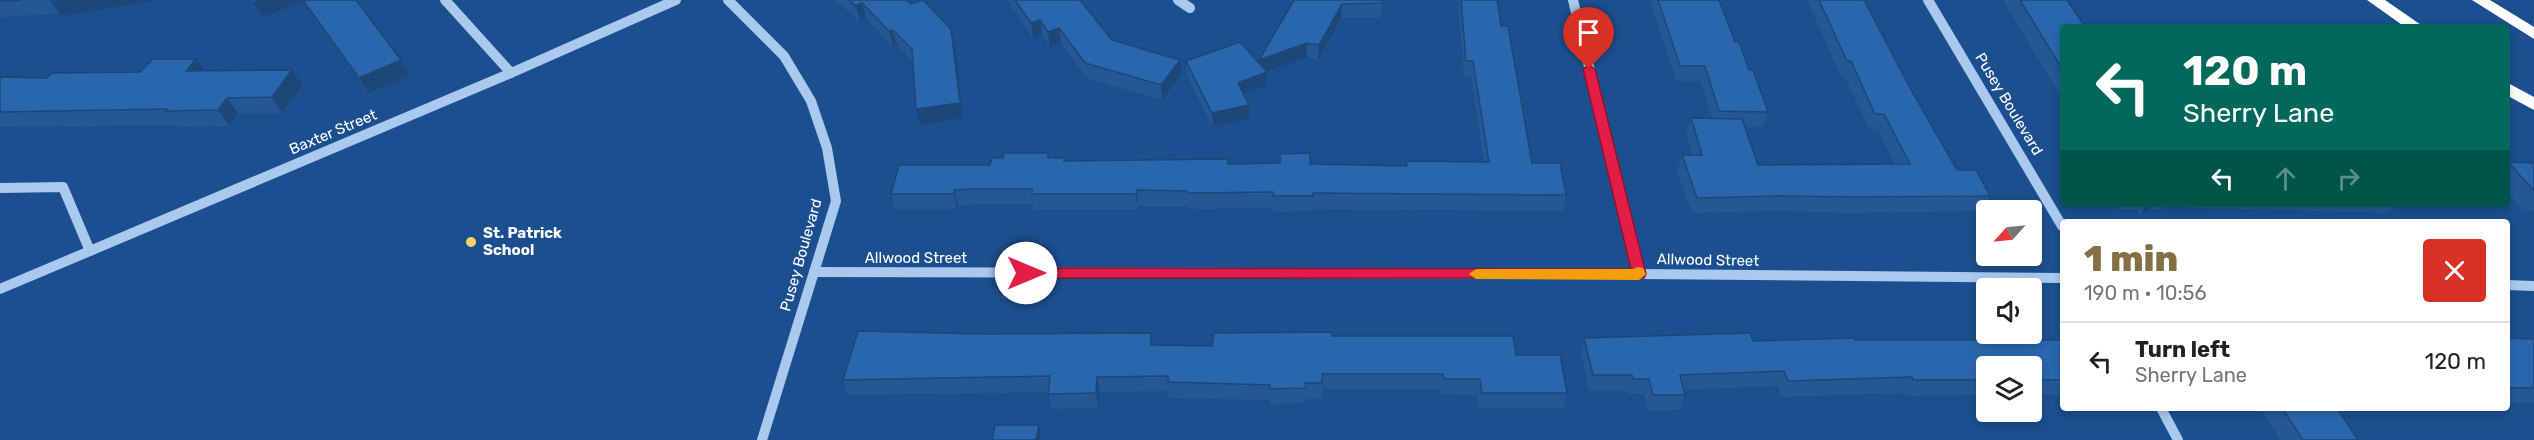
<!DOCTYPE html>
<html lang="en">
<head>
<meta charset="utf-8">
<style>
	:root { --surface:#fff; --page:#f2f2f2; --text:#202124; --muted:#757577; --line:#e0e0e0; --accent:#847042 }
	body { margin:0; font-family:Rubik,sans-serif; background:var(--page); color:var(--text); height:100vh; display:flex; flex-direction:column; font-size:22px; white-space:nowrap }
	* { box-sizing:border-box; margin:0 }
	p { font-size:20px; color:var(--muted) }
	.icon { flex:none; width:33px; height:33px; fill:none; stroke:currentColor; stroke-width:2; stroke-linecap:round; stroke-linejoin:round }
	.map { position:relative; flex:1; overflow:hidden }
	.drawer { position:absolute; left:2060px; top:219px; width:450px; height:192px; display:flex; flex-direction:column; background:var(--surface); border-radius:6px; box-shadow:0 3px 9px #0003 }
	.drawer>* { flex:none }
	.guide { position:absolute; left:2060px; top:24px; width:450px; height:183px; border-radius:6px; box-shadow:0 3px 9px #0003; background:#00695c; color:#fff; overflow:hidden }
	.needle { width:39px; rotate:243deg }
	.buttons { position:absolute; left:1976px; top:200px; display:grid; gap:12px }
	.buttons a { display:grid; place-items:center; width:66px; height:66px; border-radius:6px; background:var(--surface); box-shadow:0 3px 9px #0003; font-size:30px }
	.pin { position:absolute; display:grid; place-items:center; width:51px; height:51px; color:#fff; margin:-62px -26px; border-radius:50% 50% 50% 0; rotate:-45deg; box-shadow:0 0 6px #0007 }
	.pin .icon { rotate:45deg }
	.me { position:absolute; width:66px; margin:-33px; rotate:90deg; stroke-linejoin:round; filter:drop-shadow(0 0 4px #0008) }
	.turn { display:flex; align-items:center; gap:21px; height:126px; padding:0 24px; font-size:27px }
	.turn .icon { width:78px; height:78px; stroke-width:2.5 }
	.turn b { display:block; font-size:42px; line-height:51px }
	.lanes { display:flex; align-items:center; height:57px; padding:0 24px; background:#0003; justify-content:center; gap:30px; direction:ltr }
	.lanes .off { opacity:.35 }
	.round { display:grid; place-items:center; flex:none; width:63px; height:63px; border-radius:6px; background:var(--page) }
	.summary { display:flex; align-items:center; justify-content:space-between; height:102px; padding:0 24px }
	h1 { font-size:36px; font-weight:800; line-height:45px; color:var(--accent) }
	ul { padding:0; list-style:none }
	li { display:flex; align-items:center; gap:18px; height:78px; padding:0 24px; border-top:2px solid var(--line) }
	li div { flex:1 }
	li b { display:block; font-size:22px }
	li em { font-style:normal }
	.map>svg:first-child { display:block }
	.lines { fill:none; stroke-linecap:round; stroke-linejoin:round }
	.minor { stroke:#a9c9ee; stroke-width:10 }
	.highway { fill:#fff; fill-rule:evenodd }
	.wall { fill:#245895 }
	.shaded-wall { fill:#1d4779 }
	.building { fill:#2a66ad; stroke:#1d4779; stroke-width:1.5 }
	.route { fill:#e11d48; stroke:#92132f; stroke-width:1.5 }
	.slow { fill:#f59e0b }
	.poi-dot { fill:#ffd166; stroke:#1b4f8f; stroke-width:2 }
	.labels { text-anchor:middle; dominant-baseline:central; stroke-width:6; stroke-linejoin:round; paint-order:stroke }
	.street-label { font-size:15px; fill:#fff; stroke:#1b4f8f }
	.poi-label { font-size:15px; font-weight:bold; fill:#fff; stroke:#1b4f8f; text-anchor:start }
</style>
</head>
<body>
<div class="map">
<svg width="2534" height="440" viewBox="0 0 2534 440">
	<rect width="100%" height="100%" fill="#1b4f8f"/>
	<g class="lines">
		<g class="minor">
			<polyline points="445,0 511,73"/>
			<polyline points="728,0 784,56 811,101 827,148 836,201 762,440"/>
			<polyline points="1178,0 1190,8"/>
			<polyline points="1573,0 1639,274"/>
			<polyline points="1928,0 2062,226"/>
			<polyline points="0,188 63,187 90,251"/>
			<polyline points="814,272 1639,274 2062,278"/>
			<polyline points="2506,285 2534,286"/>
			<polyline points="0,289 511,73 676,0"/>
			<polyline points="2161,408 2178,440"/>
		</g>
		<g class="highway">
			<polygon points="2367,0 2385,0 2424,27 2405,27"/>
			<polygon points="2472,0 2490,0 2534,27 2534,39"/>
			<polygon points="2506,82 2534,97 2534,110 2506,95"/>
		</g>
	</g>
	<g class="wall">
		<polygon points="0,0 151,0 151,1 61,16 60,13 0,17"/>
		<polygon points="251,0 356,0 401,60 410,76 368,93 303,2 263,17"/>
		<polygon points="835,0 906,0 955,44 963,118 920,125 913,61 897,45 893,47 866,18 860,21"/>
		<polygon points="1007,0 1080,0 1112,40 1181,75 1162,100 1087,78 1061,43 1050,47 1042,35 1033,38"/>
		<polygon points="1294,0 1382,3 1381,18 1341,18 1318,60 1307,57 1267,72 1267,86 1244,94 1249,105 1250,118 1213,127 1187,75 1186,61 1259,63 1259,60"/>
		<polygon points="1458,0 1497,0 1501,26 1532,163 1566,195 1563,211 1312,209 1312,211 1273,212 1273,208 1188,209 1188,206 1138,206 1138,210 1034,210 1033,204 976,204 958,206 957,209 895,209 891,194 990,165 1049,158 1064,161 1228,164 1406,166 1406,161 1484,162 1471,77 1464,77"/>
		<polygon points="1650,0 1719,0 1735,42 1749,70 1768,112 1763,127 1745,127 1758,165 1895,165 1878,129 1869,129 1845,77 1841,77 1807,0 1864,0 1910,88 1957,170 1990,196 1982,211 1849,213 1774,211 1692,213 1677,171 1682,155 1692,155 1686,134 1691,118 1712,118 1700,81 1676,81"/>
		<polygon points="2003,0 2067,0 2062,27 2062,97 2043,67"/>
		<polygon points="205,71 302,85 282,113 238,113 229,126 177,127 176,125 0,127 0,77 47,78"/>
		<polygon points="2508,162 2534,163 2534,211 2523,211 2506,191 2506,164"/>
		<polygon points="2115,204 2407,204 2406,205 2395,205 2389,213 2166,207 2164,209 2149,209 2140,215 2136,209 2118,209"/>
		<polygon points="1332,336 1516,355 1567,393 1563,408 1479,408 1477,395 1441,394 1441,389 1322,389 1322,399 1305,399 1305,403 1270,404 1270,400 1169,398 1168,391 1100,392 1098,408 1051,409 1048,392 848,395 843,380 1152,345 1212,346"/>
		<polygon points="1584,338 1753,341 2062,340 2062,395 2031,395 2031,366 1986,366 1986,395 1905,396 1904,393 1782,397 1778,386 1684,390 1685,395 1680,410 1648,411 1644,394 1628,394 1627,391 1589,391 1581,353"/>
		<polygon points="2506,338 2534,339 2534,403 2506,403"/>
		<polygon points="2260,408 2337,408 2358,440 2280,440"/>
	</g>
	<g class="shaded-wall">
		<polygon points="54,0 151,0 151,1 61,16 50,1"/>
		<polygon points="259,0 302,0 303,2 263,17 253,2"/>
		<polygon points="862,3 866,18 860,21 856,6"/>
		<polygon points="1342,4 1341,18 1318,60 1319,45"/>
		<polygon points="1040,20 1042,35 1033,38 1031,23"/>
		<polygon points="1059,28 1061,43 1050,47 1048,32"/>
		<polygon points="951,29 955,44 963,118 920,125 916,109"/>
		<polygon points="893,30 897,45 893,47 889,31"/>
		<polygon points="1307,43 1307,57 1259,75 1259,60"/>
		<polygon points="196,59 207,74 186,71"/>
		<polygon points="401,60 410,76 368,93 359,78"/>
		<polygon points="1180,60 1181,75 1162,100 1161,85"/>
		<polygon points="292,70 302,85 282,113 272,97"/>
		<polygon points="1267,72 1267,86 1238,96 1238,83"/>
		<polygon points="227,98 238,113 229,126 218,110"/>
		<polygon points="1249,105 1250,118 1213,127 1212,113"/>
		<polygon points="954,190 958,206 957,209 954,194"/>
		<polygon points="1137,190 1138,206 1138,210 1136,194"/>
		<polygon points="2147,204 2153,204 2149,209 2140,215"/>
		<polygon points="1097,377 1100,392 1098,408 1096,393"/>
		<polygon points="1039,425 1041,440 1036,440"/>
	</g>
	<g class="building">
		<polygon points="0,0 21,0 0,1"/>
		<polygon points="303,0 356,0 401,60 359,78"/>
		<polygon points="849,0 906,0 911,4 923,0 951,29 960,103 916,109 912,49 893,30 889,31 862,3 856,6"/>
		<polygon points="1015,0 1080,0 1112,40 1180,60 1161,85 1085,63 1059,28 1048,32 1040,20 1031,23"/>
		<polygon points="1294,0 1382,0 1382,3 1342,4 1319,45 1307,43 1259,60"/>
		<polygon points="1461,0 1497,0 1501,26 1508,26 1532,163 1560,163 1566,195 1313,193 1313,196 1273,196 1273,192 1187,193 1187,191 1137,190 1136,194 1032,194 1032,189 973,189 954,190 954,194 891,194 899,165 990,165 992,158 1003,158 1004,153 1048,153 1048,158 1064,158 1064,161 1228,159 1228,164 1280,163 1280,154 1310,153 1310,164 1407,166 1406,161 1489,162 1473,61 1466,61"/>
		<polygon points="1658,0 1719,0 1735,42 1739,42 1749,70 1753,70 1768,112 1719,111 1705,66 1680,66"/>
		<polygon points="1819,0 1864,0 1910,88 1957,170 1976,170 1990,196 1856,197 1779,196 1697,198 1682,155 1702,155 1691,118 1742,119 1758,165 1910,164 1884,114 1875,114 1851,61 1847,61"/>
		<polygon points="2020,0 2067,0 2085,27 2062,27 2062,69"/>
		<polygon points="1240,42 1267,72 1238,83 1249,105 1212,113 1186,61"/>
		<polygon points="153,59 196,59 186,71 292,70 272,97 227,98 218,110 166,111 167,109 0,112 0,77 47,78 52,73 140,72"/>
		<polygon points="2508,162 2534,163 2534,191"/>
		<polygon points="858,331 982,334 1151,333 1151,345 1212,346 1214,333 1332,332 1332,336 1513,336 1516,355 1560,355 1567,393 1482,393 1480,379 1444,379 1443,374 1322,374 1322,383 1305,383 1306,388 1270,389 1270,385 1168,382 1168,376 1097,377 1096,393 1048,394 1050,376 843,380"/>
		<polygon points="1750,333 1753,341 1854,338 1855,340 2062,340 2062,380 2031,380 2031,366 1986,366 1986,380 1913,380 1912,377 1788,381 1784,371 1680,375 1685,395 1653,395 1649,379 1633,379 1632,375 1593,375 1584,338"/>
		<polygon points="2506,338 2534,339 2534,388 2506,388"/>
		<polygon points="2282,408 2337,408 2358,440 2303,440"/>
		<polygon points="995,425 1039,425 1036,440 992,440"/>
	</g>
	<polygon class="route" points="1589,65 1595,69 1646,274 1644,278 1026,278 1019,273 1026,268 1631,269 1583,69"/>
	<polygon class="slow" points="1638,267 1643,268 1646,274 1639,280 1476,279 1469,274 1476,269 1633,269"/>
	<circle class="poi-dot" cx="471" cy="242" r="6"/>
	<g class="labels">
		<g class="street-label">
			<text transform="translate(2009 104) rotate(59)">Pusey Boulevard</text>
			<text transform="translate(333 132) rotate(-23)">Baxter Street</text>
			<text transform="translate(801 255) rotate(-74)">Pusey Boulevard</text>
			<text x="916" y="258">Allwood Street</text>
			<text transform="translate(1708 260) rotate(1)">Allwood Street</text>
		</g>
		<g class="poi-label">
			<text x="483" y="233">St. Patrick<tspan x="483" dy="17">School</tspan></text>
		</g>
	</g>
</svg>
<div class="buttons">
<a><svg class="needle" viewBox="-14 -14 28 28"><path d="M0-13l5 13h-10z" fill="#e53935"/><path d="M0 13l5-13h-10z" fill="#757577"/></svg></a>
<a><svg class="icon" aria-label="sound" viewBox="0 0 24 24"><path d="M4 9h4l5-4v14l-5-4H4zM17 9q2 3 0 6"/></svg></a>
<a><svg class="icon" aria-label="layers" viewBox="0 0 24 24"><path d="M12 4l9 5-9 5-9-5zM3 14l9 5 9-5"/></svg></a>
</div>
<div class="pin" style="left:1589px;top:69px;background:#d93025"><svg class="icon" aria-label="arrive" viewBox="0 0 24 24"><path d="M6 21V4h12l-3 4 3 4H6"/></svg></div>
<svg class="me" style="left:1026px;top:273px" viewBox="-20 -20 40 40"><circle r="19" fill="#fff"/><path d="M0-13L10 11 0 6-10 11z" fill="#e11d48"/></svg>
<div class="guide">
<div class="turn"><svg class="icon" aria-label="left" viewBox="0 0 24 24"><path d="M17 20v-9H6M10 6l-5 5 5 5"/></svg><div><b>120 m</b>Sherry Lane</div></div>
<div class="lanes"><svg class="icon" aria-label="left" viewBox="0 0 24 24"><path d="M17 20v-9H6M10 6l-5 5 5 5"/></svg><svg class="icon off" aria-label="ahead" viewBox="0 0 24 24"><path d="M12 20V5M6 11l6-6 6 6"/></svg><svg class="icon off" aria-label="right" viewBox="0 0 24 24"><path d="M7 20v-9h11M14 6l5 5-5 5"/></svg></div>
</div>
<section class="drawer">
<div class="summary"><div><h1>1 min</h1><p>190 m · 10:56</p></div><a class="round" style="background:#d93025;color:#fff"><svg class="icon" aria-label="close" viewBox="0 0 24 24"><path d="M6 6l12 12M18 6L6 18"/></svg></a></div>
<ul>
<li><svg class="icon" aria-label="left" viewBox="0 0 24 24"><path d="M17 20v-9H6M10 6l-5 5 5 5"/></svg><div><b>Turn left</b><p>Sherry Lane</p></div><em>120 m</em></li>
</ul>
</section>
</div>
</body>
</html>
